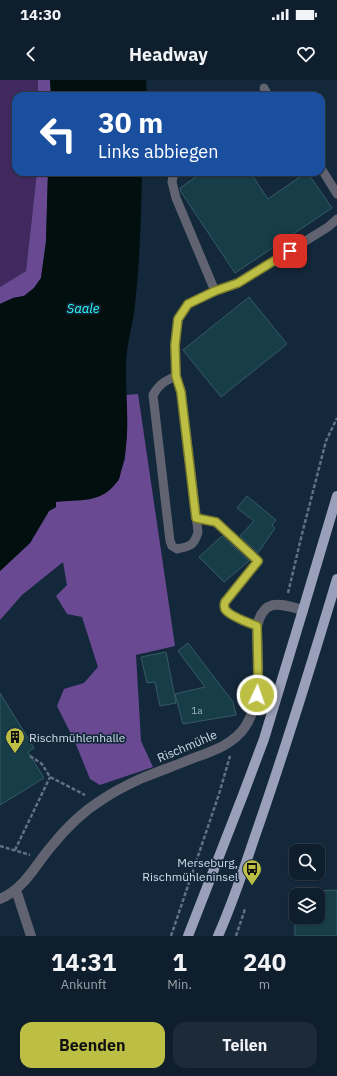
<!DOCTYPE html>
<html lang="de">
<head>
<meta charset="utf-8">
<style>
	:root { --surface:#0f1e2c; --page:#1d2b38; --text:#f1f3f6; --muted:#9ba2a9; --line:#2f3c48; --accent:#bcbf44 }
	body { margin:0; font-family:"IBM Plex Sans",sans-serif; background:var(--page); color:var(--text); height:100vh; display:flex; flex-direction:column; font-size:15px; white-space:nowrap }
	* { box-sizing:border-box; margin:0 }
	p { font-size:13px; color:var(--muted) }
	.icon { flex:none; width:22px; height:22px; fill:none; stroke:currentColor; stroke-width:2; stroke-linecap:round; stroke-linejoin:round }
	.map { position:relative; height:856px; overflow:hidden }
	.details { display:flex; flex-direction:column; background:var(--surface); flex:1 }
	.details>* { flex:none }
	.guide { position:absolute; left:12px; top:12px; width:313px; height:84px; border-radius:12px; box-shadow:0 1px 3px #0004,0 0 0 1px var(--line); background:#1a4fa0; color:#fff; overflow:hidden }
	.buttons { position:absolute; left:289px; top:764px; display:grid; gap:8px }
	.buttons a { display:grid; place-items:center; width:36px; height:36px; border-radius:8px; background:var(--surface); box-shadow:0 1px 3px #0004,0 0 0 1px var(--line); font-size:20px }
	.pin { position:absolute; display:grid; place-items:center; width:34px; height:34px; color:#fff; margin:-17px; border-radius:8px; box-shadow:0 2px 6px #0006 }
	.me { position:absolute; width:44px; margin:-22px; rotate:3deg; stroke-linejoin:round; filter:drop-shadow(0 0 3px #0008) }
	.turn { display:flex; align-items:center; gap:14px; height:84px; padding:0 20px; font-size:18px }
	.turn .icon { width:52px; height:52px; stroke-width:2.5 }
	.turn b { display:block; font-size:28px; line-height:34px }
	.eta { display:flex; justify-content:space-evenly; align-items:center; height:68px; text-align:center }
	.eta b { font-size:24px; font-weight:800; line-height:28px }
	.action { display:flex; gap:8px; margin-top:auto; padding:8px 20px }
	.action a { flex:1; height:46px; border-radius:12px; background:var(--accent); color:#111; font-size:16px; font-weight:800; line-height:46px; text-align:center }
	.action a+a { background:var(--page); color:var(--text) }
	.status { display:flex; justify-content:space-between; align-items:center; height:28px; padding:0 20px; background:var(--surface); direction:ltr }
	.status svg { height:11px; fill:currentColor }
	header { display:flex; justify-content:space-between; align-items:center; height:52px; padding:0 20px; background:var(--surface); font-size:18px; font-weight:800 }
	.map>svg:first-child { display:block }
	.green { fill:#41285e }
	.forest { fill:#6a4993 }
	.water { fill:#010f0e }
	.building { fill:#163d48; stroke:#375a65; fill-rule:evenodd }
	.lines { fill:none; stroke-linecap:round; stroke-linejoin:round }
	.path { stroke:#607181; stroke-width:2.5; stroke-dasharray:4 2; stroke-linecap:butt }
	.lane { stroke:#616370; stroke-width:9 }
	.street { stroke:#616370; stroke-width:10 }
	.primary { stroke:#9aa0b9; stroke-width:10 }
	.route-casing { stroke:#7a7c2c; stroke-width:10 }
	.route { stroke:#bcbf44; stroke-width:7 }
	.labels { text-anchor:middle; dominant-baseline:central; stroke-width:3.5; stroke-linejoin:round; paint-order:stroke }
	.number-label { font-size:10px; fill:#a2b6c2 }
	.poi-label { font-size:12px; fill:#d1deea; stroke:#14283b; text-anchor:start }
	.street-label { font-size:12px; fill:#d1deea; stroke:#14283b }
	.water-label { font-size:13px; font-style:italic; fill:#2afcf8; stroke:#14283b }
</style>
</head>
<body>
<div class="status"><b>14:30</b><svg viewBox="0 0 49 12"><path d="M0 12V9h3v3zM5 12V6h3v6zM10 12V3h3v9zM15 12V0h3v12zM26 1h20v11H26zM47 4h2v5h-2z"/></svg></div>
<header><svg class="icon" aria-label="back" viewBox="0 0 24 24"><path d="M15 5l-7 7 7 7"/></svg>Headway<svg class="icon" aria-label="heart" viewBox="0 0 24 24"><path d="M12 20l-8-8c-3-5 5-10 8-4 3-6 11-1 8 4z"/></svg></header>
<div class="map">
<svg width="337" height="856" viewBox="0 0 337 856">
	<rect width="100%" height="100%" fill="#14283b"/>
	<polygon class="green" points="0,0 38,0 38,16 16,16 16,92 37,92 26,191 0,207"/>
	<g class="forest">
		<polygon points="38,0 50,0 51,16 38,16"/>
		<polygon points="37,92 48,92 46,162 41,198 34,208 24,216 13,218 0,224 0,207 26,191"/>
		<polygon points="138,314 175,566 136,575 141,661 153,687 100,705 90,699 75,662 57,626 64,609 84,603 98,587 82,537 67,534 56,516 67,505 63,482 22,515 0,540 0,491 30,463 49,431 56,427 56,421 63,421 118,401 125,379 127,345 126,315"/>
	</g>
	<g class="water">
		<polygon points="50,0 146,0 147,16 51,16"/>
		<path d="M 48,92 L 142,92 C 141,136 140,181 135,225 C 133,244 127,263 126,282 C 125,318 132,356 121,391 C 120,395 120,399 117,402 C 101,424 80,419 56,422 L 56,427 L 49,431 L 30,463 L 0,491 L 0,224 L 13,218 L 24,216 L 34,208 L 41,198 L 46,162 Z"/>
	</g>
	<g class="building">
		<polygon points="203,92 250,92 268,119 307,92 332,128 235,193 181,112 180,108"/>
		<polygon points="249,217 287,264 221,317 183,270"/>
		<polygon points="247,416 276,440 272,445 275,448 258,473 240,456 254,441 237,428"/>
		<polygon points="222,456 249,481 224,502 199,477"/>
		<polygon points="188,563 233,622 236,635 183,644 175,614 205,607 178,571"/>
		<polygon points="166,572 176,623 160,626 155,602 147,603 141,577"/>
		<polygon points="0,613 34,668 28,672 44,698 0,725"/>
		<path d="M 337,810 L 337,856 L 295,856 L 294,812 ZM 296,815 L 318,815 L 318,837 L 296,837 Z"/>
	</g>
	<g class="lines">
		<g class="path">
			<polyline points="288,513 302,454 326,361 337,338"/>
			<polyline points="30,676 42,684 50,697 85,715"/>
			<polyline points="0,766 30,775"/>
			<polyline points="15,770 50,697"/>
			<polyline points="171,856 219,714 230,676"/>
			<polyline points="236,856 245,829"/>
		</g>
		<g class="lane">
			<polyline points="264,8 268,16"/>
			<polyline points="321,88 337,114"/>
			<polyline points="174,92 172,102 176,118 215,211"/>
			<path d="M 176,296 C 165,301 159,304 153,315 L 170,461 L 172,466 L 177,469 C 190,466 194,466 198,452 L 181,312 L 176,296 L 175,265 L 178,239 L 188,224 L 215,211 L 238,203 L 328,147 L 337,139"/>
			<path d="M 196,438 L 216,442 L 258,481 L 225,522 C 224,525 223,526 225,529 C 229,536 249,543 257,546"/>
		</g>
		<g class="street">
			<polyline points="16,810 31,856"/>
			<path d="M 0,819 C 24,809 34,787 50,768 C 65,749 82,732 103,719 C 115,711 127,705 140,699 C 157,692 174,686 191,679 C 210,672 233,665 245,647 C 264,618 257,580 257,546 C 264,517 280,524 303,530"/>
		</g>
		<g class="primary">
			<polyline points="188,856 243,715 264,659 303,530 337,416"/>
			<path d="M 218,856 C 232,824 243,792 254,759 C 284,673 311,586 337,499"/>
		</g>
	</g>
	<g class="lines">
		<defs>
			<path id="route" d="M 257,615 L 258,594 L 257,546 C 249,543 229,536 225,529 C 224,526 224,525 225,522 L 258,481 L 216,442 L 196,438 L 181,312 L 176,296 L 175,265 L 178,239 L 188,224 L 215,211 L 238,203 L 290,171"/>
		</defs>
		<use href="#route" class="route-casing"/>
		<use href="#route" class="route"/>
	</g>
	<defs>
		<symbol id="building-pin" viewBox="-11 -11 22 30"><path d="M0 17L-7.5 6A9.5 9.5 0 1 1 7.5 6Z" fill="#bcbf44" stroke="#14283b"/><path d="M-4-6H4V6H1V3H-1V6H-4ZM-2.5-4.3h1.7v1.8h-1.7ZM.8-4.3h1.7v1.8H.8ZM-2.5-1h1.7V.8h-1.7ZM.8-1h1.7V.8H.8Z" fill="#111"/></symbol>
		<symbol id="bus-pin" viewBox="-11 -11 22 30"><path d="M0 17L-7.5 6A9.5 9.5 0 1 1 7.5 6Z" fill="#bcbf44" stroke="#14283b"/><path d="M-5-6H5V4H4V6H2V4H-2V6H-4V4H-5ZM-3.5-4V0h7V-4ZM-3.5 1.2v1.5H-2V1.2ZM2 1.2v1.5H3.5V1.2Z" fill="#111"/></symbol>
	</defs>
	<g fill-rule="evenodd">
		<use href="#building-pin" x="4" y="646" width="22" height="30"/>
		<use href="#bus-pin" x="241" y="778" width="22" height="30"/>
	</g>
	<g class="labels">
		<g class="number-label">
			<text x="197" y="630">1a</text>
		</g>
		<g class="poi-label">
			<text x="29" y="657">Rischmühlenhalle</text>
			<text x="238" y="782" text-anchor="end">Merseburg,<tspan x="238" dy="14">Rischmühleninsel</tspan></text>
		</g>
		<g class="street-label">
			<text transform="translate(187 666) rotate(-23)">Rischmühle</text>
		</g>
		<g class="water-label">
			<text x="83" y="228">Saale</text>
		</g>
	</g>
</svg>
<div class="buttons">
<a><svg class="icon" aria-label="search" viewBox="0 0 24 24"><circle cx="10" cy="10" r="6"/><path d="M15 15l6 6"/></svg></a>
<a><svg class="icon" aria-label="layers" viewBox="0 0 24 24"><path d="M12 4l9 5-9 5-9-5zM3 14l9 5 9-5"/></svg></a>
</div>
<div class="pin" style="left:290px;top:171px;background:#d93025"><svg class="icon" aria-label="arrive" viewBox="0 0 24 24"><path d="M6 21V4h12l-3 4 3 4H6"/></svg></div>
<svg class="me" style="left:257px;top:615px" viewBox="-20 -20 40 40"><circle r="17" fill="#bcbf44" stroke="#fff" stroke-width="3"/><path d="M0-11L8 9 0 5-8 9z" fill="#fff"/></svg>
<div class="guide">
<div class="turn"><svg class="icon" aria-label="left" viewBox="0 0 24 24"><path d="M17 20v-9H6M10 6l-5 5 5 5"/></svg><div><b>30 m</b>Links abbiegen</div></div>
</div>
</div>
<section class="details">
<div class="eta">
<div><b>14:31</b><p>Ankunft</p></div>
<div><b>1</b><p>Min.</p></div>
<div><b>240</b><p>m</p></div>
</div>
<div class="action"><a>Beenden</a><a>Teilen</a></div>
</section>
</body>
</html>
